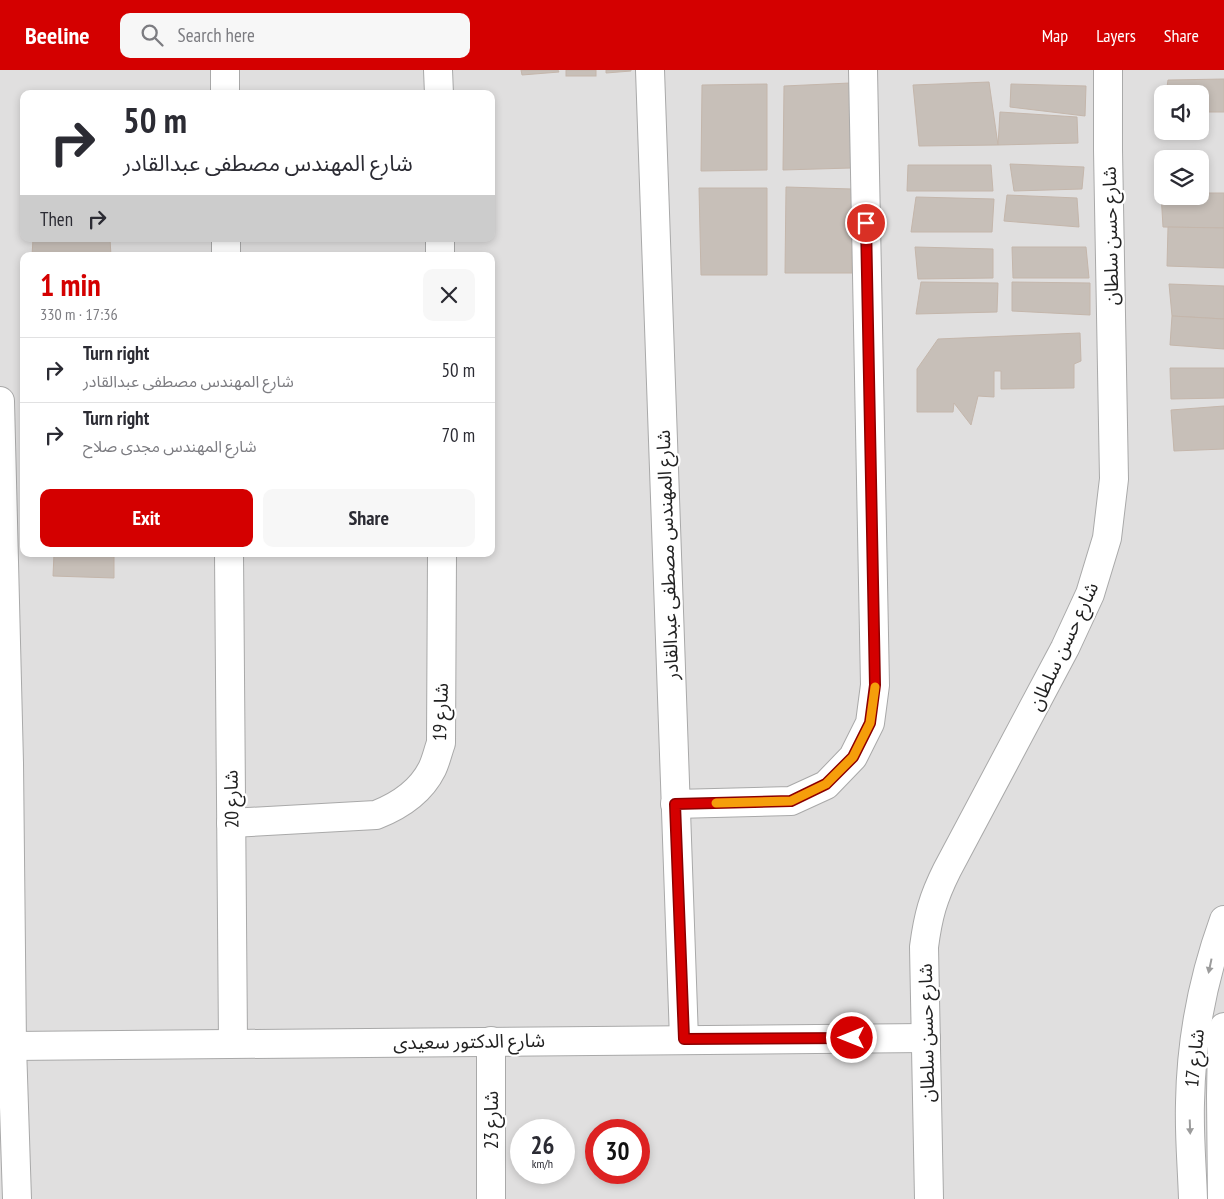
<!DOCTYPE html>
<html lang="en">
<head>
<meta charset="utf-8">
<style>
	:root { --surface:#fff; --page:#f7f7f7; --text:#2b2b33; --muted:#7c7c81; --line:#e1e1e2; --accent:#d40000 }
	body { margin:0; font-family:"PT Sans Narrow","Noto Sans Arabic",sans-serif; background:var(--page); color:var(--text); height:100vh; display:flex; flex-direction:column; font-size:19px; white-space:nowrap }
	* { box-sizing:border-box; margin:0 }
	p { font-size:16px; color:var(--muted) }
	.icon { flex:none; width:28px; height:28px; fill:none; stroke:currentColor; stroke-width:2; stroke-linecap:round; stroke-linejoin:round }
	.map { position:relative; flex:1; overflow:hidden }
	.sheet { position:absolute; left:20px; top:182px; width:475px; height:305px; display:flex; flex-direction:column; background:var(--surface); border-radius:10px; box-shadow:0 2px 8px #0003 }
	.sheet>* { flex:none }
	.guide { position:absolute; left:20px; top:20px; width:475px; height:152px; border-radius:10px; box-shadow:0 2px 8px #0003; background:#fff; color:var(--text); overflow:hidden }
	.tools { position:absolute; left:1154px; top:15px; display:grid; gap:10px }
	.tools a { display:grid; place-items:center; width:55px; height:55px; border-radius:10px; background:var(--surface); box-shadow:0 2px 8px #0003; font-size:25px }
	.speed { position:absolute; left:510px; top:1049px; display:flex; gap:10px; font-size:25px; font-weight:700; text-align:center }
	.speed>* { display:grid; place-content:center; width:65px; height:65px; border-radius:50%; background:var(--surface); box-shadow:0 2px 8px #0003; line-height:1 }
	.speed small { font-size:12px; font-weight:400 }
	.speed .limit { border:8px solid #d22; background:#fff; color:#111 }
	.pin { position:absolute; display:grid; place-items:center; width:42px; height:42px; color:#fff; margin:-21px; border:2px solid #fff; border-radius:50%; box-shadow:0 1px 5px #0007 }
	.me { position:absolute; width:55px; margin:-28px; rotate:270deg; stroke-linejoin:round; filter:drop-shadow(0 0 4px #0008) }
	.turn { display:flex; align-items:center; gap:18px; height:105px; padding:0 20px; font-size:22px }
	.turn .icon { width:65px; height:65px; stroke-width:2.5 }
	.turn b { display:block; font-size:35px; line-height:42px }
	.then { display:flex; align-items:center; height:48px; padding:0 20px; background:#0003; gap:10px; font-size:19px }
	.round { display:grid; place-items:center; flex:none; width:52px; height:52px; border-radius:10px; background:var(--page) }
	.head { display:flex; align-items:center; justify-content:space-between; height:85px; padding:0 20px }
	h1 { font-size:30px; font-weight:600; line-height:38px; color:var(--accent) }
	.primary-button { display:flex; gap:10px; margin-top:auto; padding:10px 20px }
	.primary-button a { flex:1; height:58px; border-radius:10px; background:var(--accent); color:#fff; font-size:20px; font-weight:600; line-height:58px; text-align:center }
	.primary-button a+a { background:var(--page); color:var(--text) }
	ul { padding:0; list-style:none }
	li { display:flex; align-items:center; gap:15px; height:65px; padding:0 20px; border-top:1px solid var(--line) }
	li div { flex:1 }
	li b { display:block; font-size:19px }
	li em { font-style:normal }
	header { display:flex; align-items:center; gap:30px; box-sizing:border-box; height:70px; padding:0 25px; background:var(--accent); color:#fff }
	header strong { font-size:24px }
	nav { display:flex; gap:28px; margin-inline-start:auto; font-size:18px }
	.search { width:350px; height:45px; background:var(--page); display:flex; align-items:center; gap:12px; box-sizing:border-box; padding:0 18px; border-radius:10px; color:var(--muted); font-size:19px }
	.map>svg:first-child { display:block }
	.residential { fill:#e0dfdf; fill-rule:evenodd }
	.building { fill:#c7bfb8; stroke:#c4b6ab }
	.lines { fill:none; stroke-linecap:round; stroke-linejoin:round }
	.minor-casing { stroke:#a9a9a9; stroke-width:30 }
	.minor { stroke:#fff; stroke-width:28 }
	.oneway { fill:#9c9c9c }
	.route-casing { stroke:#8a0000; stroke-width:12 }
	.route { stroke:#d40000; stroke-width:9 }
	.slow { stroke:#f59e0b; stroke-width:9 }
	.labels { text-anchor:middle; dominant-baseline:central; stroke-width:4.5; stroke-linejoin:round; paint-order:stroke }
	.street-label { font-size:19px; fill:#222; stroke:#fff }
</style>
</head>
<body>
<header>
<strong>Beeline</strong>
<div class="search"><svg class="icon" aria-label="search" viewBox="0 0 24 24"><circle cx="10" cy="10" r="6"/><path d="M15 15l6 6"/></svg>Search here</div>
<nav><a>Map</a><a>Layers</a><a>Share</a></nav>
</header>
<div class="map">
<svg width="1224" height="1129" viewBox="0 0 1224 1129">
	<rect width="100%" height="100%" fill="#f2efe9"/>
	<path class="residential" d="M 0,0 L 1224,0 L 1224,1129 L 0,1129 ZM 24,24 L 491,24 L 491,169 L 24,169 ZM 1162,24 L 1200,24 L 1200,61 L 1162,61 ZM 1162,89 L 1200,89 L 1200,126 L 1162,126 ZM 24,186 L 491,186 L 491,484 L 24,484 ZM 521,1060 L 564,1060 L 564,1102 L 521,1102 ZM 596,1060 L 639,1060 L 639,1102 L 596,1102 Z"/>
	<g class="building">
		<polygon points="521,0 558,0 559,2 522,5"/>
		<rect x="566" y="0" width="30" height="6"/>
		<polygon points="606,0 631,0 631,1 606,3"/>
		<polygon points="1224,9 1224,42 1200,42 1200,24 1166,24 1168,10"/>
		<polygon points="989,12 998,75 919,76 913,15"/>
		<polygon points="850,13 851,98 783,100 784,16"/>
		<polygon points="767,14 767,100 701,101 702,15"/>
		<polygon points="1011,14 1086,16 1085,46 1010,37"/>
		<polygon points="1000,42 1077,47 1078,73 998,75"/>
		<polygon points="1010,94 1084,97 1082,119 1014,121"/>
		<polygon points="908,95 991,95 993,121 907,121"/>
		<polygon points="786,117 852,119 852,203 785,203"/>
		<polygon points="699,118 767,118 767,205 701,205"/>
		<polygon points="1161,123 1162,126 1200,126 1200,123 1224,123 1224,158 1163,157"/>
		<polygon points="1007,125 1077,128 1079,157 1004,151"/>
		<polygon points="916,127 994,129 992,162 911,162"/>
		<polygon points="1168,157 1224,158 1224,198 1167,196"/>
		<polygon points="33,169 110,169 111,186 32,186"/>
		<polygon points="915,177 993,179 993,208 918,209"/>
		<polygon points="1012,177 1086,177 1089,208 1013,208"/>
		<polygon points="921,212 998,213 997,242 916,244"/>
		<polygon points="1012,212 1090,213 1090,245 1012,241"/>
		<polygon points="1169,214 1224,216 1224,249 1172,246"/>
		<polygon points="1172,246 1224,249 1224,279 1170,275"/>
		<polygon points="1080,263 1081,291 1074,294 1074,318 1001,319 1001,301 994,301 994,327 978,326 971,355 954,333 953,342 917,342 917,299 938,269"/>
		<polygon points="1170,298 1224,298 1224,328 1171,329"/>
		<polygon points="1224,336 1224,379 1174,381 1171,340"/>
		<polygon points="54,484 114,484 114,508 53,506"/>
	</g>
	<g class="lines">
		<defs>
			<g id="minor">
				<polyline points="225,0 225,24"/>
				<polyline points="438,0 439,24"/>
				<polyline points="650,0 684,969"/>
				<polyline points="226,169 226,186"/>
				<polyline points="440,169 440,186"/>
				<polyline points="0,331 9,693 12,976 17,1129"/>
				<polyline points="229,484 233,973"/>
				<polyline points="675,734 791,731 826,715 853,687 870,653 875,615 863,0"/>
				<path d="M 231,753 L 376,745 C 399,736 420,723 432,699 C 436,691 438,681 441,673 L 442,484"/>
				<polyline points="12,976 926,968"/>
				<polyline points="491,1129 491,971"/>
				<path d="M 929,1129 L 924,877 C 928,846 933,828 947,800 L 1065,578 L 1090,524 L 1107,468 L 1114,409 L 1108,80 L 1108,0"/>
				<path d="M 1193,1129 C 1192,1097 1189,1065 1190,1033 C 1191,971 1203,908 1224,850"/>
				<polyline points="1222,1129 1221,1026 1222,969 1224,957"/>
			</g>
		</defs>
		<use href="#minor" class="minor-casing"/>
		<use href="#minor" class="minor"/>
	</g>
	<defs><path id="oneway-solid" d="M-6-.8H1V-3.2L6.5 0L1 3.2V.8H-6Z" transform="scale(1.25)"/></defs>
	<g class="oneway">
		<use href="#oneway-solid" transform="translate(1210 896) rotate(102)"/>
		<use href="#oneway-solid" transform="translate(1190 1057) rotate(88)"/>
	</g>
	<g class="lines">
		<defs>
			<polyline id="route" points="852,968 684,969 675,734 791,731 826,714 853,687 870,653 875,615 866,153"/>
		</defs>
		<use href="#route" class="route-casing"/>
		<use href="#route" class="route"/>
		<polyline class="slow" points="716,733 791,731 826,714 853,687 870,653 875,617"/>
	</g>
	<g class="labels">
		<g class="street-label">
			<text transform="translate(1110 166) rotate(-91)">شارع حسن سلطان</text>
			<text transform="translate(667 485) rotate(-92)">شارع المهندس مصطفى عبدالقادر</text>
			<text transform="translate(1063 576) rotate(-65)">شارع حسن سلطان</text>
			<text transform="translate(440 642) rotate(-88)">شارع 19</text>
			<text transform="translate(231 729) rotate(-91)">شارع 20</text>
			<text transform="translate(926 963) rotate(-91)">شارع حسن سلطان</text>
			<text transform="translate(469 971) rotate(-1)">شارع الدكتور سعيدى</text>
			<text transform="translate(1194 988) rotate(-84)">شارع 17</text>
			<text transform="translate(491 1050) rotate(-90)">شارع 23</text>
		</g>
	</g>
</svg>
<div class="tools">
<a><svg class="icon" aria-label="sound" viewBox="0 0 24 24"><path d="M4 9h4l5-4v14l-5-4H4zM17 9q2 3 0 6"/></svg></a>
<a><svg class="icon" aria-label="layers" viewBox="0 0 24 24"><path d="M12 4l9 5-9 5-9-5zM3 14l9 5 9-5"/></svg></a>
</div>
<div class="speed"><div>26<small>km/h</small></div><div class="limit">30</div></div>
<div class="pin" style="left:866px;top:153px;background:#d93025"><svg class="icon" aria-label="arrive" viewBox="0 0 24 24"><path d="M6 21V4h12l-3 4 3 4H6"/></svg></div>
<svg class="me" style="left:852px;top:968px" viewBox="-20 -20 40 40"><circle r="17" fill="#d40000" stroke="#fff" stroke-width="3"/><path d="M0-11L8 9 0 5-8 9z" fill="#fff"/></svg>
<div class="guide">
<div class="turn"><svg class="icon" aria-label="right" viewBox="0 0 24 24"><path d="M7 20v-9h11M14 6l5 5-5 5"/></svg><div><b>50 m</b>شارع المهندس مصطفى عبدالقادر</div></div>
<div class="then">Then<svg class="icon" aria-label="right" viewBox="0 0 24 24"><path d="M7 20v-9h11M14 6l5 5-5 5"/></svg></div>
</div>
<section class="sheet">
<div class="head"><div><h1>1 min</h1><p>330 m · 17:36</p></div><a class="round"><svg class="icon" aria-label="close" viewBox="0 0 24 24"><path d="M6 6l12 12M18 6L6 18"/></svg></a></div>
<ul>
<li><svg class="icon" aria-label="right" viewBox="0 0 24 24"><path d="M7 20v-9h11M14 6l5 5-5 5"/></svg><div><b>Turn right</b><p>شارع المهندس مصطفى عبدالقادر</p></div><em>50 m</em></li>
<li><svg class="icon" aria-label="right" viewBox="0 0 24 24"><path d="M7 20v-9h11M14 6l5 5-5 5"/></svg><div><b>Turn right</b><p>شارع المهندس مجدى صلاح</p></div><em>70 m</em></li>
</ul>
<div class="primary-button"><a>Exit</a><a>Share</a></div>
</section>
</div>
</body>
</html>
